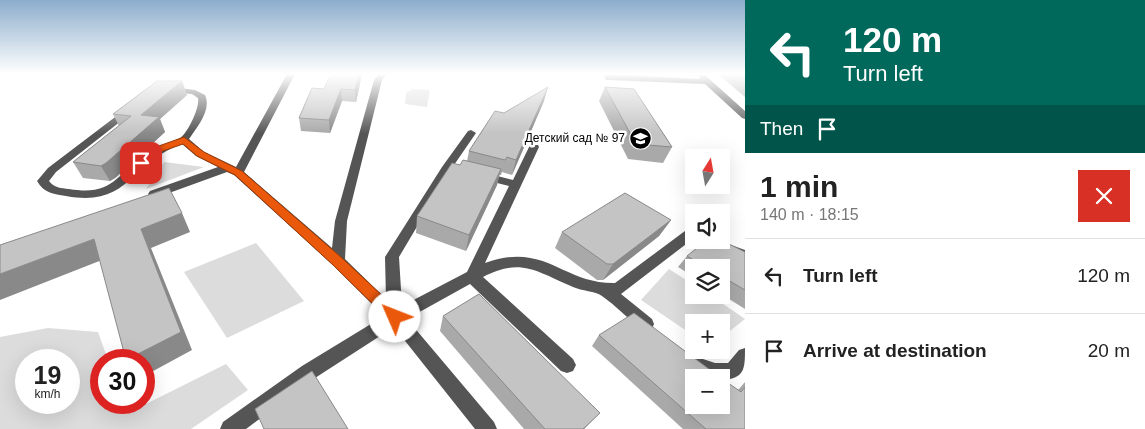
<!DOCTYPE html>
<html lang="en">
<head>
<meta charset="utf-8">
<style>
	:root { --surface:#fff; --page:#f6f6f6; --text:#222; --muted:#767676; --line:#e0e0e0 }
	body { margin:0; font-family:Arial,sans-serif; background:var(--page); color:var(--text); height:100vh; display:flex; flex-direction:column; font-size:19px; white-space:nowrap }
	* { box-sizing:border-box; margin:0 }
	p { font-size:16px; color:var(--muted) }
	.icon { flex:none; width:28px; height:28px; fill:none; stroke:currentColor; stroke-width:2; stroke-linecap:round; stroke-linejoin:round }
	.map { position:relative; flex:1; overflow:hidden }
	.drawer { display:flex; flex-direction:column; background:var(--surface); width:400px }
	.drawer>* { flex:none }
	.hud { background:#00695c; color:#fff; overflow:hidden }
	.needle { width:32px; rotate:11deg }
	.tools { position:absolute; left:685px; top:149px; display:grid; gap:10px }
	.tools a { display:grid; place-items:center; width:45px; height:45px; border-radius:0px; background:var(--surface); box-shadow:0 5px 20px #0002; font-size:25px }
	.speed { position:absolute; left:15px; top:349px; display:flex; gap:10px; font-size:25px; font-weight:700; text-align:center }
	.speed>* { display:grid; place-content:center; width:65px; height:65px; border-radius:50%; background:var(--surface); box-shadow:0 5px 20px #0002; line-height:1 }
	.speed small { font-size:12px; font-weight:400 }
	.speed .limit { border:8px solid #d22; background:#fff; color:#111 }
	.pin { position:absolute; display:grid; place-items:center; width:42px; height:42px; color:#fff; margin:-21px; border-radius:10px; box-shadow:0 2px 8px #0006 }
	.me { position:absolute; width:55px; margin:-28px; rotate:314deg; stroke-linejoin:round; filter:drop-shadow(0 0 4px #0008) }
	.turn { display:flex; align-items:center; gap:18px; height:105px; padding:0 15px; font-size:22px }
	.turn .icon { width:65px; height:65px; stroke-width:2.5 }
	.turn b { display:block; font-size:35px; line-height:42px }
	.then { display:flex; align-items:center; height:48px; padding:0 15px; background:#0003; gap:10px; font-size:19px }
	.round { display:grid; place-items:center; flex:none; width:52px; height:52px; border-radius:0px; background:var(--page) }
	.summary { display:flex; align-items:center; justify-content:space-between; height:85px; padding:0 15px }
	h1 { font-size:30px; font-weight:600; line-height:38px }
	ul { padding:0; list-style:none }
	li { display:flex; align-items:center; gap:15px; height:75px; padding:0 15px; border-top:1px solid var(--line) }
	li div { flex:1 }
	li b { display:block; font-size:19px }
	li em { font-style:normal }
	main { display:flex; flex:1; min-height:0 }
	.map>svg:first-child { display:block }
	.green { fill:#dcdcdc; fill-rule:evenodd }
	.lines { fill:none; stroke-linecap:round; stroke-linejoin:round }
	.minor { fill:#555; fill-rule:evenodd }
	.wall { fill:#a9a9a9 }
	.shaded-wall { fill:#898989 }
	.building { fill:#c4c4c4; stroke:#898989 }
	.route { fill:#ea580c; stroke:#983908 }
	.labels { text-anchor:middle; dominant-baseline:central; stroke-width:5; stroke-linejoin:round; paint-order:stroke }
	.far-poi-label { font-size:12px; fill:#000; stroke:#fff; text-anchor:end }
</style>
</head>
<body>
<main>
<div class="map">
<svg width="745" height="429" viewBox="0 0 745 429">
	<rect width="100%" height="100%" fill="#fff"/>
	<g class="green">
		<polygon points="412,89 430,90 427,107 405,104 406,93"/>
		<polygon points="164,162 204,167 146,189"/>
		<polygon points="256,243 304,301 227,338 184,272"/>
		<polygon points="669,269 694,285 694,295 710,295 745,319 721,338 721,322 694,322 694,336 641,300"/>
		<path d="M 48,328 L 98,332 L 108,360 L 101,360 L 101,402 L 122,403 L 126,414 L 226,364 L 248,390 L 191,429 L 0,429 L 0,337 ZM 26,360 L 69,360 L 69,402 L 26,402 Z"/>
	</g>
	<g class="lines">
		<g class="minor">
			<path d="M 287,74 L 295,74 L 244,172 L 332,248 L 335,221 L 374,80 L 379,74 L 387,74 L 382,80 L 347,221 L 345,259 L 386,299 L 385,257 L 442,167 L 468,131 L 471,130 L 476,133 L 454,165 L 513,180 L 530,145 L 538,145 L 539,147 L 485,263 C 546,241 562,284 615,283 L 689,228 L 694,226 L 694,238 L 621,294 L 652,319 L 654,324 L 652,329 L 646,331 L 640,329 C 628,318 616,306 602,296 C 595,291 582,291 573,287 C 537,272 521,257 483,277 L 573,359 L 576,365 L 573,371 L 567,373 L 561,371 L 470,284 L 407,319 L 494,422 L 497,429 L 475,429 L 394,327 L 315,378 L 246,429 L 220,429 L 223,422 L 302,366 L 384,316 L 333,265 L 234,175 L 227,172 L 158,197 L 150,197 L 148,194 L 150,191 L 218,167 L 196,156 L 182,144 C 130,162 130,208 66,196 C 53,194 44,193 37,181 L 48,168 L 127,108 L 130,107 L 135,110 L 56,172 L 49,181 C 54,188 61,188 69,189 C 112,196 115,177 145,154 C 155,146 169,145 180,138 C 188,133 200,107 198,98 L 192,94 L 167,92 L 167,88 L 170,87 L 195,90 L 205,95 C 212,110 197,127 189,139 L 204,152 L 236,167 ZM 450,171 L 509,186 L 467,272 L 402,306 L 399,257 Z"/>
			<polygon points="603,74 700,79 699,75 705,75 745,111 745,119 742,118 705,84 609,80 606,80"/>
			<polygon points="696,240 717,240 745,250 745,261 698,243"/>
			<path d="M 745,348 C 745,369 745,379 721,380 L 721,378 L 707,378 L 691,371 L 688,365 L 691,359 L 697,357 L 715,363 L 728,363 L 739,350 Z"/>
		</g>
	</g>
	<g class="wall">
		<polygon points="362,74 356,102 342,101 330,133 301,131 299,118 324,89"/>
		<polygon points="718,74 745,74 745,97"/>
		<polygon points="182,81 187,95 160,119 165,132 115,178 110,181 83,178 73,162 119,126 113,114"/>
		<polygon points="605,87 672,147 663,163 628,159 599,101"/>
		<polygon points="544,101 512,175 502,172 501,175 499,175 497,185 466,251 416,233 417,216 460,165 467,161 469,151 504,113"/>
		<polygon points="671,220 659,236 603,280 597,280 555,248 562,232"/>
		<polygon points="745,252 745,309 721,294 721,268 694,268 694,277 678,267 687,256"/>
		<polygon points="443,316 584,429 524,429 440,331"/>
		<polygon points="599,335 738,390 745,382 745,429 683,429 592,346"/>
	</g>
	<g class="shaded-wall">
		<polygon points="359,74 362,74 356,102 355,90"/>
		<polygon points="182,81 187,95 160,119 165,132 115,178 110,181 101,166 141,115"/>
		<polygon points="548,87 544,101 512,175 516,160"/>
		<polygon points="341,89 342,101 330,133 329,120"/>
		<polygon points="501,169 497,185 466,251 469,235"/>
		<polygon points="182,213 190,232 151,248 192,350 144,376 144,360 126,360 141,229"/>
		<polygon points="671,220 659,236 603,280 613,264"/>
		<polygon points="94,239 107,258 0,300 0,274"/>
		<polygon points="600,413 584,429 583,429"/>
	</g>
	<g class="building">
		<polygon points="331,74 359,74 355,90 341,89 329,120 299,118 312,88 324,89"/>
		<polygon points="157,81 182,81 141,115 159,117 106,163 101,166 73,162 131,116 113,114"/>
		<polygon points="548,87 516,160 507,157 505,160 469,151 495,111 504,113"/>
		<polygon points="605,87 634,89 672,147 636,144"/>
		<polygon points="463,160 501,169 469,235 417,216 452,163 460,165"/>
		<polygon points="169,188 182,213 141,229 181,332 126,360 94,239 0,274 0,245"/>
		<polygon points="625,193 671,220 613,264 607,264 562,232"/>
		<polygon points="707,240 721,240 745,252 745,290 721,276 721,268 707,268 687,256"/>
		<polygon points="479,294 600,413 583,429 545,429 443,316"/>
		<polygon points="634,313 721,378 694,378 694,405 721,405 721,378 741,392 745,387 745,429 706,429 599,335"/>
		<polygon points="312,371 348,429 264,429 255,409"/>
	</g>
	<linearGradient id="sky" x2="0" y2="1"><stop stop-color="#8cadcc"/><stop offset="0.55" stop-color="#fff"/><stop offset="1" stop-color="#fff" stop-opacity="0"/></linearGradient>
	<rect width="745" height="134" fill="url(#sky)"/>
	<polygon class="route" points="184,137 204,152 242,171 342,258 400,312 403,317 400,321 395,323 390,321 333,265 235,175 197,156 183,144 163,151 145,165 141,166 136,163 156,147"/>
	<defs>
		<symbol id="school-disc" viewBox="-11 -11 22 22"><circle r="9.5" fill="#000" stroke="#fff"/><path d="M0-5L7-2L0 1L-7-2ZM-4 1L0 2.5L4 1V4Q0 6-4 4Z" fill="#fff"/></symbol>
	</defs>
	<g fill-rule="evenodd">
		<use href="#school-disc" x="628" y="126" width="25" height="25"/>
	</g>
	<g class="labels">
		<g class="far-poi-label">
			<text x="625" y="138">Детский сад № 97</text>
		</g>
	</g>
</svg>
<div class="tools">
<a><svg class="needle" viewBox="-14 -14 28 28"><path d="M0-13l5 13h-10z" fill="#e53935"/><path d="M0 13l5-13h-10z" fill="#767676"/></svg></a>
<a><svg class="icon" aria-label="sound" viewBox="0 0 24 24"><path d="M4 9h4l5-4v14l-5-4H4zM17 9q2 3 0 6"/></svg></a>
<a><svg class="icon" aria-label="layers" viewBox="0 0 24 24"><path d="M12 4l9 5-9 5-9-5zM3 14l9 5 9-5"/></svg></a>
<a>+</a>
<a>−</a>
</div>
<div class="speed"><div>19<small>km/h</small></div><div class="limit">30</div></div>
<div class="pin" style="left:141px;top:163px;background:#d93025"><svg class="icon" aria-label="arrive" viewBox="0 0 24 24"><path d="M6 21V4h12l-3 4 3 4H6"/></svg></div>
<svg class="me" style="left:395px;top:317px" viewBox="-20 -20 40 40"><circle r="19" fill="#fff"/><path d="M0-13L10 11 0 6-10 11z" fill="#ea580c"/></svg>
</div>
<section class="drawer">
<div class="hud">
<div class="turn"><svg class="icon" aria-label="left" viewBox="0 0 24 24"><path d="M17 20v-9H6M10 6l-5 5 5 5"/></svg><div><b>120 m</b>Turn left</div></div>
<div class="then">Then<svg class="icon" aria-label="arrive" viewBox="0 0 24 24"><path d="M6 21V4h12l-3 4 3 4H6"/></svg></div>
</div>
<div class="summary"><div><h1>1 min</h1><p>140 m · 18:15</p></div><a class="round" style="background:#d93025;color:#fff"><svg class="icon" aria-label="close" viewBox="0 0 24 24"><path d="M6 6l12 12M18 6L6 18"/></svg></a></div>
<ul>
<li><svg class="icon" aria-label="left" viewBox="0 0 24 24"><path d="M17 20v-9H6M10 6l-5 5 5 5"/></svg><div><b>Turn left</b></div><em>120 m</em></li>
<li><svg class="icon" aria-label="arrive" viewBox="0 0 24 24"><path d="M6 21V4h12l-3 4 3 4H6"/></svg><div><b>Arrive at destination</b></div><em>20 m</em></li>
</ul>
</section>
</main>
</body>
</html>
